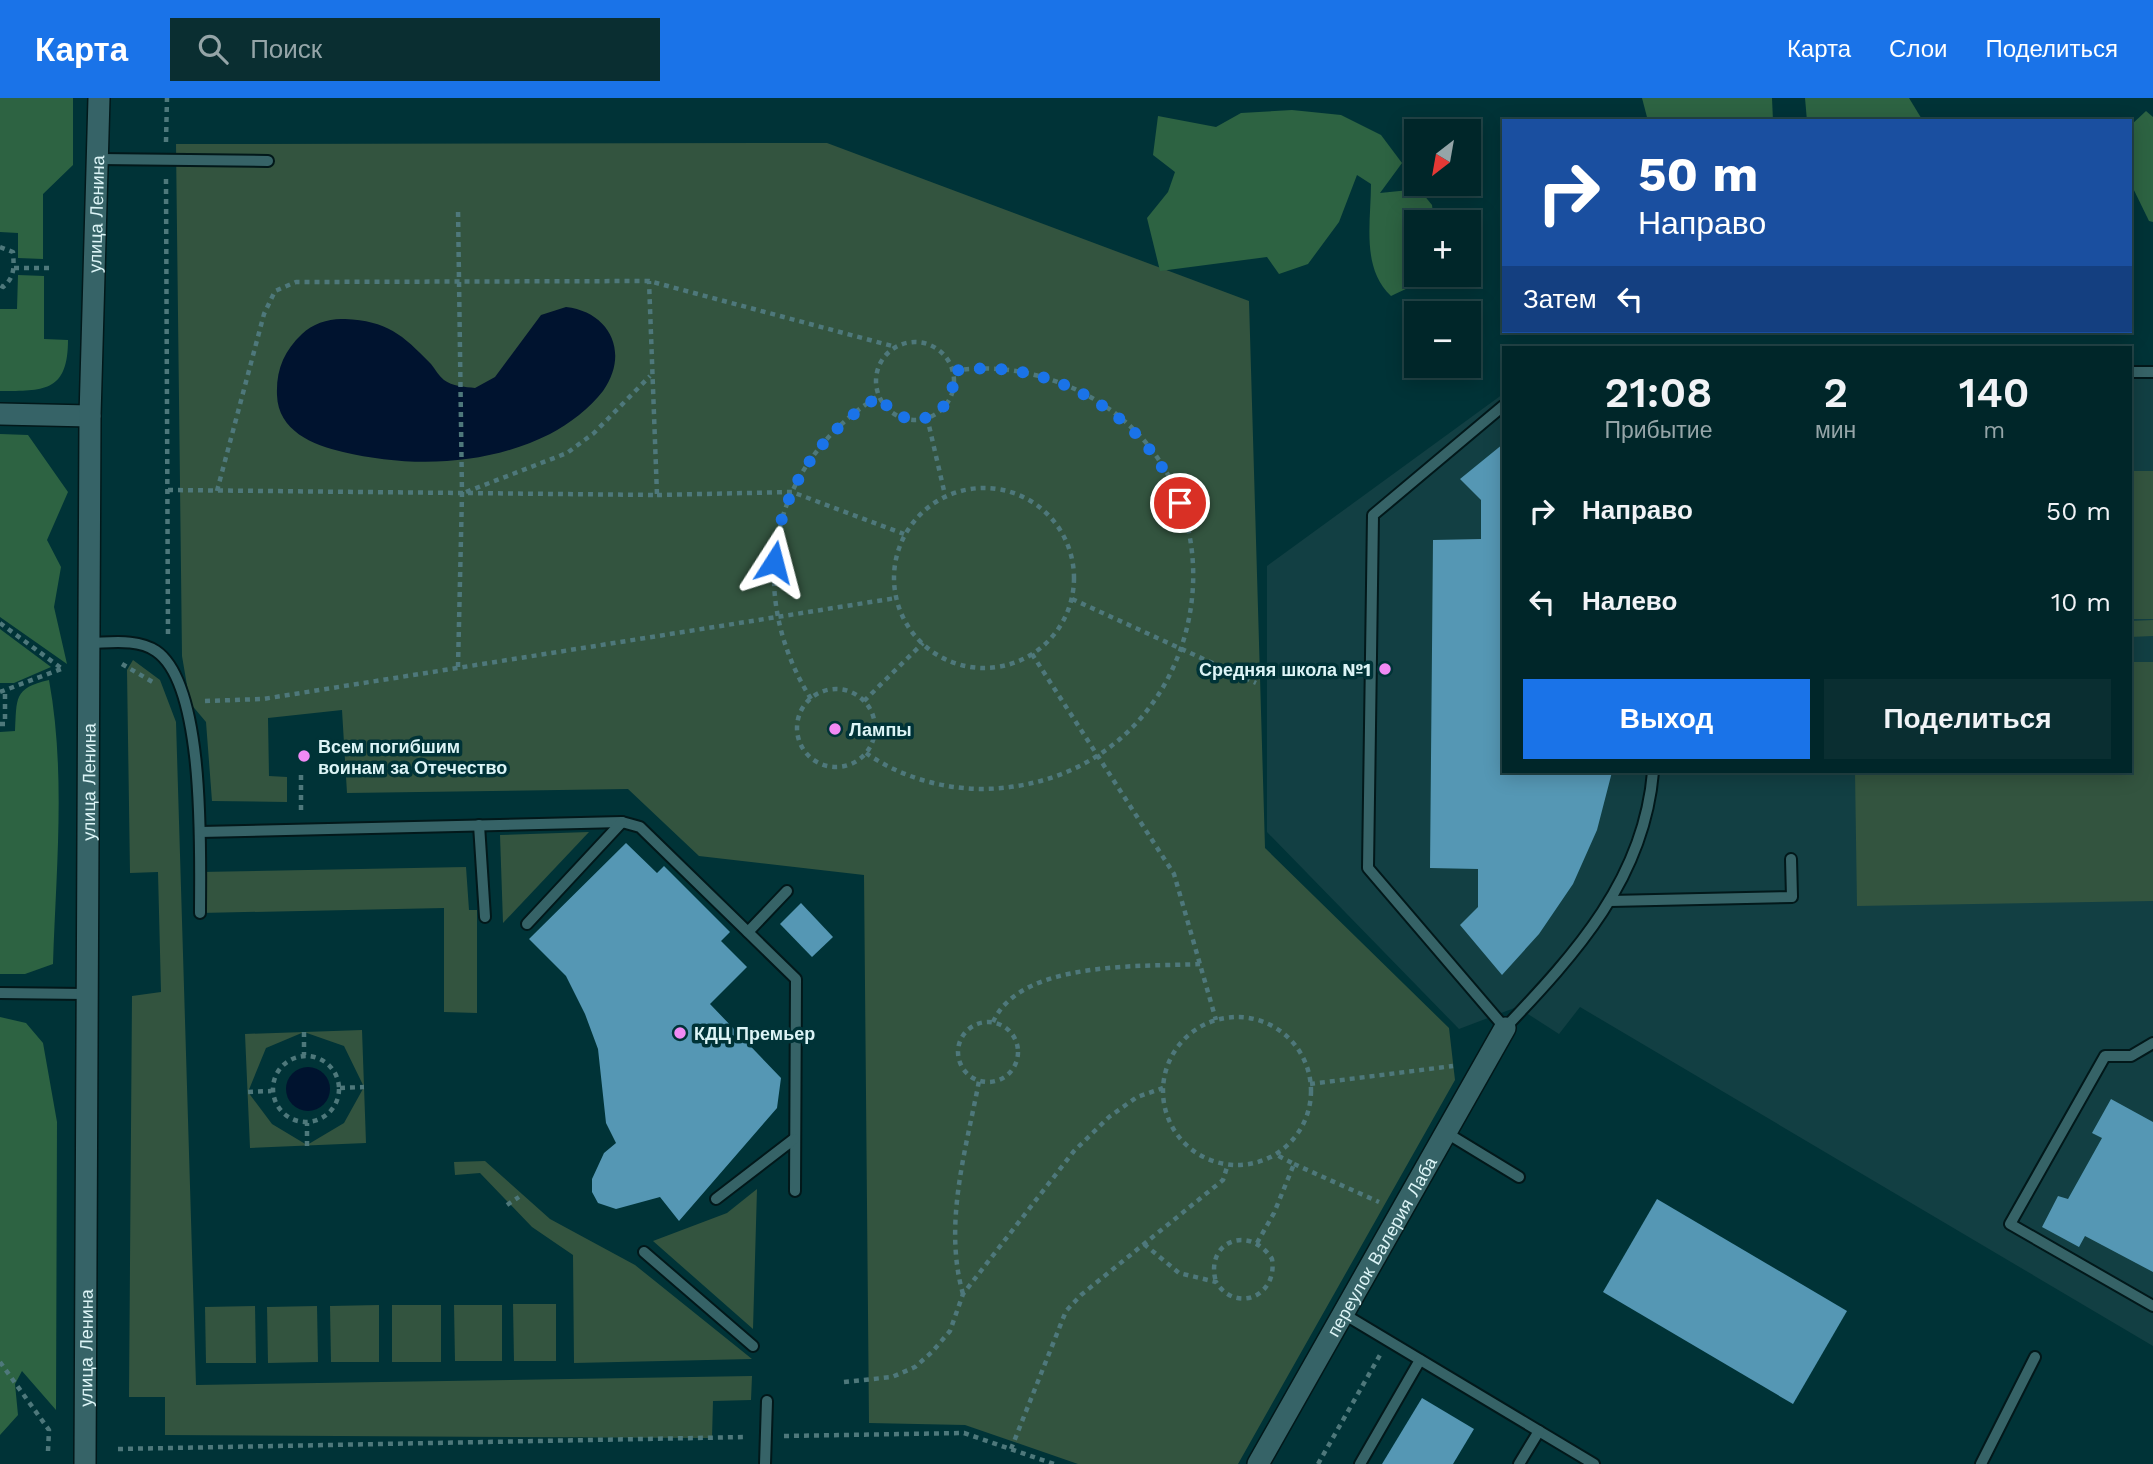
<!DOCTYPE html>
<html lang="ru">
<head>
<meta charset="utf-8">
<style>
	:root { --surface:#002629; --page:#0a2e31; --text:#f1f3f6; --muted:#95a5a8; --line:#224346; --accent:#1a73e8 }
	body { margin:0; font-family:"Work Sans",sans-serif; background:var(--page); color:var(--text); height:100vh; display:flex; flex-direction:column; font-size:26px; white-space:nowrap }
	* { box-sizing:border-box; margin:0 }
	p { font-size:23px; color:var(--muted) }
	.icon { flex:none; width:38px; height:38px; fill:none; stroke:currentColor; stroke-width:2; stroke-linecap:round; stroke-linejoin:round }
	.map { position:relative; flex:1; overflow:hidden }
	.drawer { position:absolute; left:1502px; top:248px; width:630px; height:427px; display:flex; flex-direction:column; background:var(--surface); border-radius:0px; box-shadow:0 4px 18px #0003,0 0 0 2px var(--line) }
	.drawer>* { flex:none }
	.top-card { position:absolute; left:1502px; top:21px; width:630px; height:214px; border-radius:0px; box-shadow:0 4px 18px #0003,0 0 0 2px var(--line); background:#1a4fa0; color:#fff; overflow:hidden }
	.needle { width:46px; rotate:211deg }
	.tools { position:absolute; left:1404px; top:21px; display:grid; gap:14px }
	.tools a { display:grid; place-items:center; width:77px; height:77px; border-radius:0px; background:var(--surface); box-shadow:0 4px 18px #0003,0 0 0 2px var(--line); font-size:35px }
	.pin { position:absolute; display:grid; place-items:center; width:60px; height:60px; color:#fff; margin:-30px; border:4px solid #fff; border-radius:50%; box-shadow:0 2px 7px #0007 }
	.me { position:absolute; width:77px; margin:-38px; rotate:9deg; stroke-linejoin:round; filter:drop-shadow(0 0 5px #0008) }
	.turn { display:flex; align-items:center; gap:24px; height:147px; padding:0 21px; font-size:32px }
	.turn .icon { width:91px; height:91px; stroke-width:2.5 }
	.turn b { display:block; font-size:49px; line-height:60px }
	.then { display:flex; align-items:center; height:66px; padding:0 21px; background:#0003; gap:14px; font-size:26px }
	.eta { display:flex; justify-content:space-evenly; align-items:center; height:119px; text-align:center }
	.eta b { font-size:42px; font-weight:600; line-height:49px }
	.button { display:flex; gap:14px; margin-top:auto; padding:14px 21px }
	.button a { flex:1; height:80px; border-radius:0px; background:var(--accent); color:#fff; font-size:28px; font-weight:600; line-height:80px; text-align:center }
	.button a+a { background:var(--page); color:var(--text) }
	ul { padding:0; list-style:none }
	li { display:flex; align-items:center; gap:21px; height:91px; padding:0 21px }
	li div { flex:1 }
	li b { display:block; font-size:26px }
	li em { font-style:normal }
	header { display:flex; align-items:center; gap:42px; box-sizing:border-box; height:98px; padding:0 35px; background:var(--accent); color:#fff }
	header strong { font-size:33px }
	nav { display:flex; gap:38px; margin-inline-start:auto; font-size:24px }
	.search { width:490px; height:63px; background:var(--page); display:flex; align-items:center; gap:18px; box-sizing:border-box; padding:0 24px; border-radius:0px; color:var(--muted); font-size:26px }
	.map>svg:first-child { display:block }
	.built { fill:#123f43 }
	.green { fill:#33543f; fill-rule:evenodd }
	.forest { fill:#2d6342 }
	.water { fill:#00132f }
	.building { fill:#5597b4 }
	.lines { fill:none; stroke-linecap:round; stroke-linejoin:round }
	.lane-casing { stroke:#02181a; stroke-width:14 }
	.street-casing { stroke:#02181a; stroke-width:24 }
	.secondary-casing { stroke:#02181a; stroke-width:24 }
	.path { stroke:#4e787b; stroke-width:4.5; stroke-dasharray:5 5; stroke-linecap:butt }
	.lane { stroke:#366367; stroke-width:10 }
	.street { stroke:#366367; stroke-width:21 }
	.secondary { stroke:#366367; stroke-width:21 }
	.route { stroke:#1a73e8; stroke-width:12; stroke-dasharray:0 21.6 }
	.poi-dot { fill:#f18af4; stroke:#003337; stroke-width:2.5 }
	.labels { text-anchor:middle; dominant-baseline:central; stroke-width:7; stroke-linejoin:round; paint-order:stroke }
	.street-label { font-size:18px; fill:#dcf4f6; stroke:#003337 }
	.poi-label { font-size:18px; font-weight:bold; fill:#dcf4f6; stroke:#003337; text-anchor:start }
</style>
</head>
<body>
<header>
<strong>Карта</strong>
<div class="search"><svg class="icon" aria-label="search" viewBox="0 0 24 24"><circle cx="10" cy="10" r="6"/><path d="M15 15l6 6"/></svg>Поиск</div>
<nav><a>Карта</a><a>Слои</a><a>Поделиться</a></nav>
</header>
<div class="map">
<svg width="2153" height="1366" viewBox="0 0 2153 1366">
	<rect width="100%" height="100%" fill="#003337"/>
	<polygon class="built" points="2130,281 2153,281 2153,1248 1580,909 1559,936 1517,909 1459,931 1267,734 1267,468 1503,296 1503,674 2130,674"/>
	<g class="green">
		<polygon points="827,45 1249,203 1265,750 1449,930 1455,982 1238,1366 1078,1366 965,1327 869,1325 864,777 699,758 628,691 347,695 342,612 268,620 269,678 287,679 287,704 212,703 206,624 190,605 182,558 176,46"/>
		<rect x="2130" y="373" width="23" height="148"/>
		<polygon points="2153,522 2153,538 2130,539 2130,523"/>
		<polygon points="133,562 160,582 176,624 196,1287 752,1278 751,1302 713,1303 712,1340 165,1337 165,1299 129,1299 132,898 161,894 158,774 130,775 127,572"/>
		<polygon points="2130,564 2153,564 2153,803 1857,808 1855,674 2130,674"/>
		<polygon points="589,734 503,825 500,737"/>
		<polygon points="466,769 469,812 477,812 477,915 444,914 444,810 200,815 200,774"/>
		<path d="M 362,932 L 366,1045 L 250,1050 L 245,936 ZM 304,934 L 344,948 L 364,989 L 344,1025 L 307,1047 L 272,1026 L 248,994 L 266,950 Z"/>
		<polygon points="485,1063 550,1121 635,1167 752,1261 574,1265 573,1157 532,1129 480,1075 455,1077 454,1064"/>
		<polygon points="757,1091 753,1231 653,1143 727,1115"/>
		<polygon points="513,1206 556,1206 556,1263 514,1263"/>
		<polygon points="379,1207 379,1264 331,1264 330,1208"/>
		<rect x="392" y="1207" width="49" height="57"/>
		<polygon points="454,1207 502,1207 502,1263 455,1263"/>
		<polygon points="255,1208 256,1265 206,1265 205,1209"/>
		<polygon points="317,1208 318,1264 268,1265 267,1209"/>
	</g>
	<g class="forest">
		<polygon points="0,0 73,0 73,67 43,96 43,161 18,160 18,135 0,134"/>
		<polygon points="1642,0 1772,0 1773,23 1648,23"/>
		<polygon points="1805,0 1909,0 1923,23 1807,23"/>
		<path d="M 1292,12 L 1341,17 L 1381,37 L 1402,65 L 1380,95 L 1419,91 L 1432,107 L 1434,124 L 1416,124 L 1416,177 L 1428,177 L 1427,181 L 1391,198 C 1361,170 1371,124 1371,86 L 1357,77 L 1339,124 L 1308,166 L 1279,176 L 1267,159 L 1160,173 L 1147,120 L 1168,94 L 1175,74 L 1153,57 L 1158,18 L 1216,29 L 1241,15 Z"/>
		<polygon points="2146,13 2153,19 2153,124 2149,123 2130,84 2130,28"/>
		<path d="M 18,177 L 44,178 L 44,241 L 68,242 C 68,294 44,293 0,293 L 0,211 L 17,211 Z"/>
		<polygon points="0,336 28,337 68,394 47,442 61,469 54,509 67,566 0,519"/>
		<polygon points="0,531 51,569 14,585 0,585"/>
		<path d="M 49,582 C 66,674 56,773 53,866 L 25,876 L 0,876 L 0,634 L 15,633 C 17,601 13,590 49,582 Z"/>
		<polygon points="0,919 26,925 43,945 57,1024 56,1312 22,1273 15,1286 18,1317 0,1337"/>
	</g>
	<g class="water">
		<path d="M 566,209 C 610,214 630,255 603,293 C 590,310 569,326 550,336 C 486,368 411,370 343,354 C 313,347 278,333 277,297 C 276,272 284,253 302,236 C 313,225 330,220 345,221 C 387,223 402,236 431,266 C 435,271 439,278 444,282 C 452,288 465,289 475,290 L 495,279 L 541,217 Z"/>
		<circle cx="308" cy="991" r="22"/>
	</g>
	<g class="building">
		<polygon points="1503,346 1503,674 1612,674 1597,732 1573,786 1539,836 1502,877 1460,827 1478,809 1478,771 1430,770 1433,442 1481,441 1481,402 1460,381"/>
		<polygon points="626,745 657,775 664,768 730,834 721,843 747,869 710,906 781,980 777,1010 679,1123 660,1099 616,1111 598,1105 592,1094 592,1081 604,1055 616,1045 606,1025 598,951 585,916 566,878 529,841"/>
		<polygon points="801,805 833,839 812,859 780,826"/>
		<polygon points="2111,1001 2153,1024 2153,1174 2085,1138 2079,1149 2042,1129 2058,1098 2068,1101 2102,1040 2092,1035"/>
		<polygon points="1657,1101 1847,1213 1793,1306 1603,1194"/>
		<polygon points="1422,1300 1474,1331 1453,1366 1382,1366"/>
	</g>
	<g class="lines">
		<defs>
			<g id="lane">
				<polyline points="99,61 268,63"/>
				<polyline points="2130,274 2153,274"/>
				<path d="M 1503,308 L 1373,417 L 1368,770 L 1505,930 C 1576,855 1644,781 1653,674"/>
				<path d="M 88,545 C 109,545 137,540 156,553 C 206,587 200,756 200,815"/>
				<polyline points="479,727 485,819"/>
				<polyline points="200,734 622,724 640,729 796,881 795,1093"/>
				<polyline points="1610,803 1792,799 1791,761"/>
				<polyline points="527,826 622,724"/>
				<polyline points="748,834 787,793"/>
				<polyline points="0,895 85,896"/>
				<polyline points="2153,945 2131,958 2105,958 2010,1126 2153,1208"/>
				<polyline points="1445,1034 1519,1079"/>
				<polyline points="716,1101 794,1041"/>
				<polyline points="644,1154 753,1248"/>
				<polyline points="1342,1215 1594,1366"/>
				<polyline points="765,1366 767,1303"/>
				<polyline points="1360,1366 1420,1262"/>
				<polyline points="1519,1366 1539,1333"/>
				<polyline points="1981,1366 2035,1259"/>
			</g>
			<g id="street">
				<polyline points="0,316 90,318"/>
				<path id="s1" d="M 1258,1366 L 1505,930"/>
			</g>
			<g id="secondary">
				<path id="s2" d="M 85,1366 L 90,318 L 99,0"/>
			</g>
		</defs>
		<use href="#lane" class="lane-casing"/>
		<use href="#street" class="street-casing"/>
		<use href="#secondary" class="secondary-casing"/>
		<g class="path">
			<polyline points="166,44 167,0"/>
			<polyline points="166,81 168,537"/>
			<path d="M 0,149 L 13,154 C 14,169 15,179 3,189 L 0,187"/>
			<polyline points="14,170 51,170"/>
			<circle cx="915" cy="283" r="39"/>
			<polyline points="927,319 945,397"/>
			<circle cx="984" cy="480" r="90"/>
			<polyline points="168,392 657,397 649,183"/>
			<polyline points="217,393 264,216 275,193 296,184 649,183 896,249"/>
			<polyline points="466,394 567,355 594,335 650,278"/>
			<polyline points="657,397 792,394 904,436"/>
			<polyline points="1072,501 1256,585"/>
			<polyline points="0,525 61,570"/>
			<polyline points="1032,556 1174,776 1216,922"/>
			<polyline points="122,566 156,586"/>
			<polyline points="458,569 462,396 458,110"/>
			<circle cx="836" cy="630" r="39"/>
			<polyline points="0,594 64,570"/>
			<path d="M 811,601 C 743,492 770,365 880,297"/>
			<polyline points="205,603 263,601 896,500"/>
			<polyline points="864,603 923,545"/>
			<polyline points="0,626 5,626 5,595"/>
			<path d="M 866,655 C 909,685 965,697 1017,688 C 1217,656 1260,380 1077,292 C 1038,274 995,266 953,273"/>
			<polyline points="301,677 301,713"/>
			<circle cx="1237" cy="993" r="74"/>
			<path d="M 993,924 C 1021,862 1141,869 1200,866"/>
			<circle cx="988" cy="954" r="30"/>
			<polyline points="304,934 304,957"/>
			<circle cx="306" cy="991" r="33"/>
			<polyline points="1310,986 1453,968"/>
			<polyline points="340,990 364,989"/>
			<polyline points="248,994 271,993"/>
			<polyline points="307,1048 307,1025"/>
			<polyline points="1294,1066 1379,1104"/>
			<polyline points="507,1107 519,1099"/>
			<polyline points="1257,1145 1274,1115 1294,1066 1275,1056"/>
			<path d="M 1144,1146 L 1179,1175 L 1216,1184 C 1236,1216 1278,1198 1272,1161 C 1250,1126 1204,1143 1216,1184"/>
			<path d="M 963,1196 C 943,1126 966,1052 979,983"/>
			<polyline points="0,1264 49,1332 48,1353"/>
			<polyline points="844,1284 892,1279 915,1269 932,1254 950,1233 963,1196 1074,1053 1109,1019 1137,999 1163,990"/>
			<polyline points="784,1338 964,1335 1054,1366"/>
			<polyline points="118,1351 747,1339"/>
			<polyline points="1011,1351 1066,1213 1081,1197 1223,1082 1228,1066"/>
			<polyline points="1318,1366 1380,1257"/>
		</g>
		<use href="#lane" class="lane"/>
		<use href="#street" class="street"/>
		<use href="#secondary" class="secondary"/>
	</g>
	<g class="lines">
		<path class="route" d="M 774,464 C 779,394 820,334 880,298 C 903,340 959,321 953,273 C 1048,258 1145,314 1180,405"/>
	</g>
	<g class="poi-dot">
		<circle cx="1385" cy="571" r="7"/>
		<circle cx="835" cy="631" r="7"/>
		<circle cx="304" cy="658" r="7"/>
		<circle cx="680" cy="935" r="7"/>
	</g>
	<g class="labels">
		<g class="street-label">
			<text stroke="none"><textPath href="#s2" startOffset="1250">улица Ленина</textPath></text>
			<text stroke="none"><textPath href="#s2" startOffset="682">улица Ленина</textPath></text>
			<text stroke="none"><textPath href="#s1" startOffset="250">переулок Валерия Лаба</textPath></text>
			<text stroke="none"><textPath href="#s2" startOffset="116">улица Ленина</textPath></text>
		</g>
		<g class="poi-label">
			<text x="1371" y="571" text-anchor="end">Средняя школа №1</text>
			<text x="849" y="631">Лампы</text>
			<text x="318" y="648">Всем погибшим<tspan x="318" dy="21">воинам за Отечество</tspan></text>
			<text x="694" y="935">КДЦ Премьер</text>
		</g>
	</g>
</svg>
<div class="tools">
<a><svg class="needle" viewBox="-14 -14 28 28"><path d="M0-13l5 13h-10z" fill="#e53935"/><path d="M0 13l5-13h-10z" fill="#95a5a8"/></svg></a>
<a>+</a>
<a>−</a>
</div>
<div class="pin" style="left:1180px;top:405px;background:#d93025"><svg class="icon" aria-label="arrive" viewBox="0 0 24 24"><path d="M6 21V4h12l-3 4 3 4H6"/></svg></div>
<svg class="me" style="left:774px;top:464px" viewBox="-20 -20 40 40"><path d="M0-17L14 15 0 8-14 15z" fill="#1a73e8" stroke="#fff" stroke-width="4"/></svg>
<div class="top-card">
<div class="turn"><svg class="icon" aria-label="right" viewBox="0 0 24 24"><path d="M7 20v-9h11M14 6l5 5-5 5"/></svg><div><b>50 m</b>Направо</div></div>
<div class="then">Затем<svg class="icon" aria-label="left" viewBox="0 0 24 24"><path d="M17 20v-9H6M10 6l-5 5 5 5"/></svg></div>
</div>
<section class="drawer">
<div class="eta">
<div><b>21:08</b><p>Прибытие</p></div>
<div><b>2</b><p>мин</p></div>
<div><b>140</b><p>m</p></div>
</div>
<ul>
<li><svg class="icon" aria-label="right" viewBox="0 0 24 24"><path d="M7 20v-9h11M14 6l5 5-5 5"/></svg><div><b>Направо</b></div><em>50 m</em></li>
<li><svg class="icon" aria-label="left" viewBox="0 0 24 24"><path d="M17 20v-9H6M10 6l-5 5 5 5"/></svg><div><b>Налево</b></div><em>10 m</em></li>
</ul>
<div class="button"><a>Выход</a><a>Поделиться</a></div>
</section>
</div>
</body>
</html>
